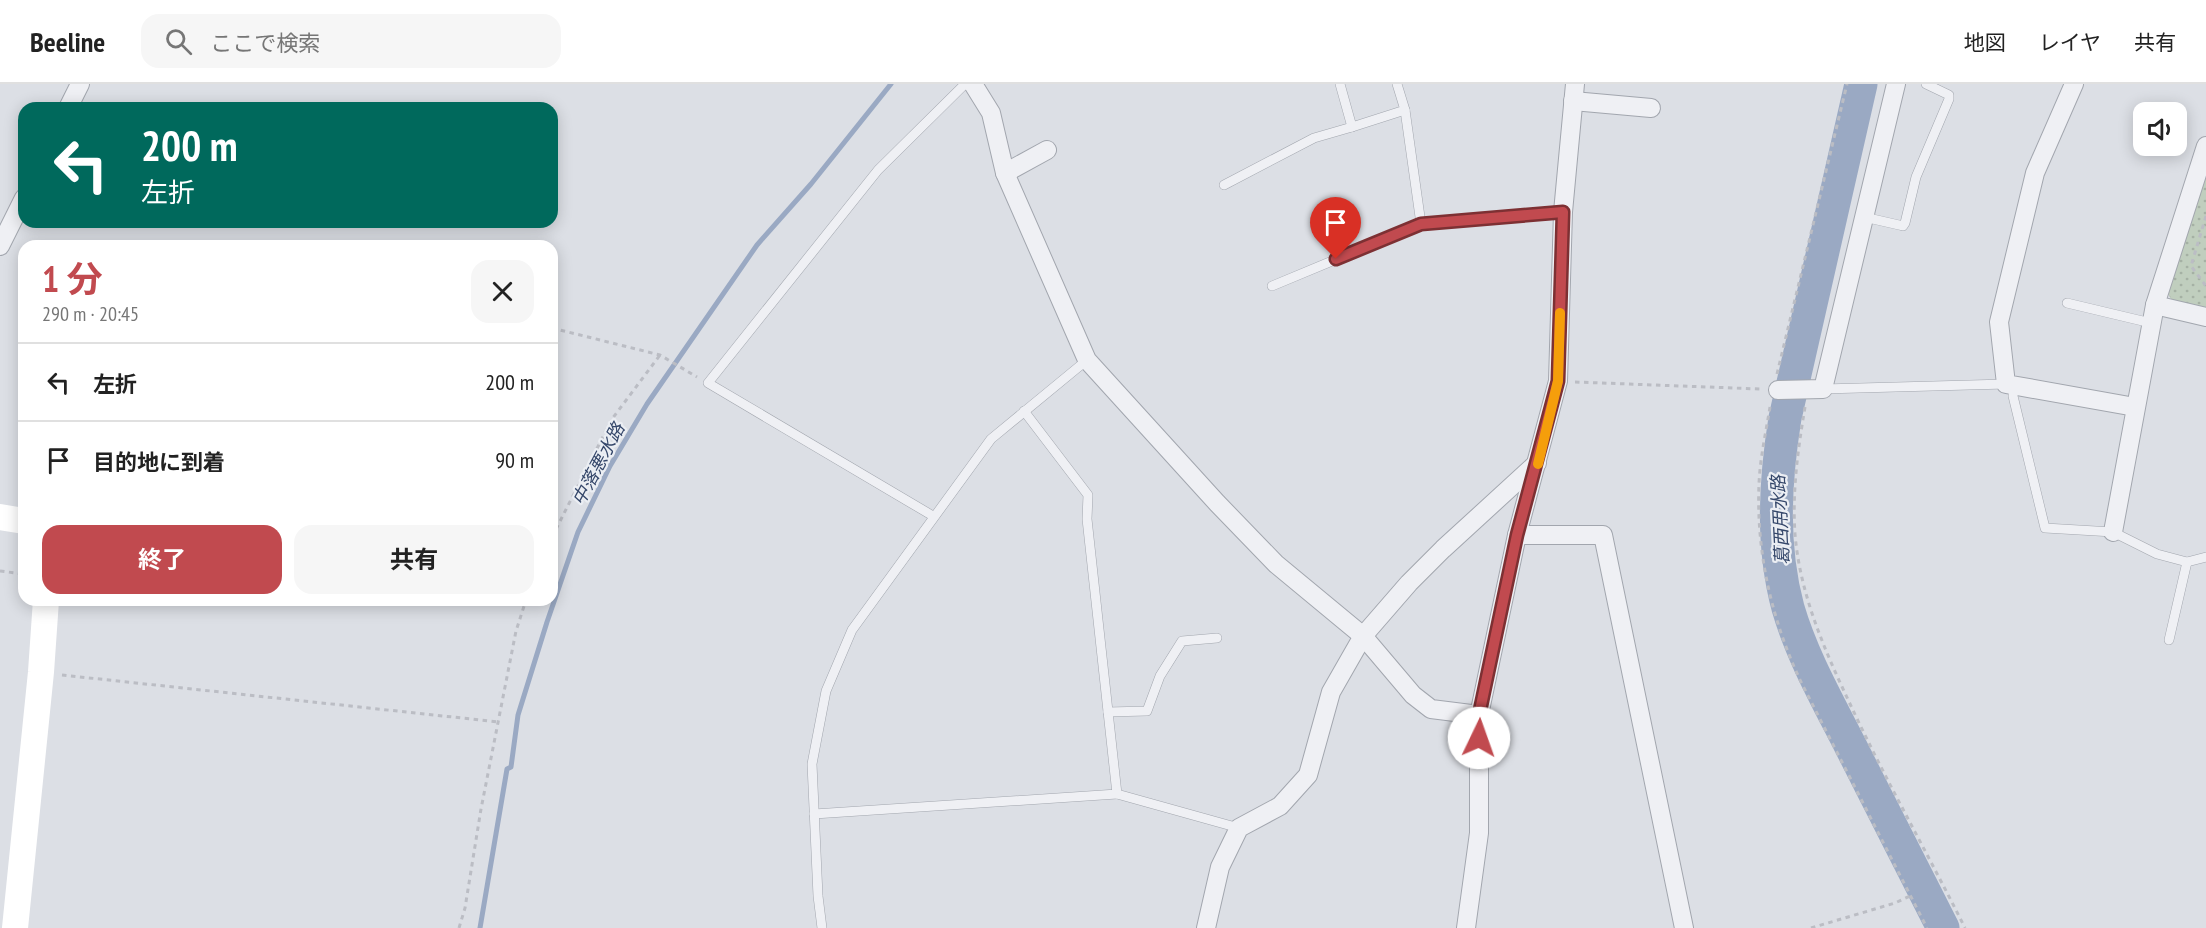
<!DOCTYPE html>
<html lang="ja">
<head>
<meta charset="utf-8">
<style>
	:root { --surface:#fff; --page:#f6f6f6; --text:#222; --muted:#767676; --line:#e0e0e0; --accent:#c14a4f }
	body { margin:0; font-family:"PT Sans Narrow","Noto Sans JP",sans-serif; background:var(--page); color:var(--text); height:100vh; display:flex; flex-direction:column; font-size:22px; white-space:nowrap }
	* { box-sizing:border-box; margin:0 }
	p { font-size:20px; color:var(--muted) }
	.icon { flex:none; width:33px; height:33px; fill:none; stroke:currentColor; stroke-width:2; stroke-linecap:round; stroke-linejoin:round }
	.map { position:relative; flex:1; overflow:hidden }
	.sheet { position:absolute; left:18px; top:156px; width:540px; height:366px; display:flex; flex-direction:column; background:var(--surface); border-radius:18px; box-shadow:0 3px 15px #0003 }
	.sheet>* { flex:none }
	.guide { position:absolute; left:18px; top:18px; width:540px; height:126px; border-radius:18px; box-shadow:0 3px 15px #0003; background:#00695c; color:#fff; overflow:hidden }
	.fabs { position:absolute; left:2133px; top:18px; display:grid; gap:12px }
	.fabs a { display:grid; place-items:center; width:54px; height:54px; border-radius:12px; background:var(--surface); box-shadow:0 3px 15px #0003; font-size:30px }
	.pin { position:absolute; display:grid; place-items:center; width:51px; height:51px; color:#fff; margin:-62px -26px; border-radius:50% 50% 50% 0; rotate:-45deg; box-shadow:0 0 6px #0007 }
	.pin .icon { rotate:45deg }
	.me { position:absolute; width:66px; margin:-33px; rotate:3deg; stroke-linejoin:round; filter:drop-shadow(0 0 4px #0008) }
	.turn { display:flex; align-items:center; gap:21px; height:126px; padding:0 24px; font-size:27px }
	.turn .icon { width:78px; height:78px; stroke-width:2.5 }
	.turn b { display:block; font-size:42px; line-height:51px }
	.round { display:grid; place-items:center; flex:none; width:63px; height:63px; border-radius:18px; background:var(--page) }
	.summary { display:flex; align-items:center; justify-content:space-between; height:102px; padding:0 24px }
	h1 { font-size:36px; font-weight:700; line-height:45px; color:var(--accent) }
	.action { display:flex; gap:12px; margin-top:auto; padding:12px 24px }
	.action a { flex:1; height:69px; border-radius:18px; background:var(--accent); color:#fff; font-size:24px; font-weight:700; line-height:69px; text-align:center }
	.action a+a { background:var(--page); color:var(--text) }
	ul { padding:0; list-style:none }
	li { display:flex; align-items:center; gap:18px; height:78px; padding:0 24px; border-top:2px solid var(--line) }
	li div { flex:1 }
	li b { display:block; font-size:22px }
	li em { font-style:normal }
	header { display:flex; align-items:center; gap:36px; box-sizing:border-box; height:84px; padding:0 30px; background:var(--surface); border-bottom:2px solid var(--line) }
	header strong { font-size:28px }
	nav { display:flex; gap:33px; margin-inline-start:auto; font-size:21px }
	.search { width:420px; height:54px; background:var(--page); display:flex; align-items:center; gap:15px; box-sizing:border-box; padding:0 21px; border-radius:18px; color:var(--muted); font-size:22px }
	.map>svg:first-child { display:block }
	.park { fill:url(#park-dots) }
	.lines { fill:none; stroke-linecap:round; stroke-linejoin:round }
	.stream { stroke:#9aa9c3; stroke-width:5 }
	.river { stroke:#9aa9c3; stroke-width:33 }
	.lane-casing { stroke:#a2a6ae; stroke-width:10 }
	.street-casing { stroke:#a2a6ae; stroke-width:20 }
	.path { stroke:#bbbdc4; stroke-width:3; stroke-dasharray:4.5 4.5; stroke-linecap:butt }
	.lane { stroke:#eff0f4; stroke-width:9 }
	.street { stroke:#eff0f4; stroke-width:18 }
	.secondary { stroke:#fff; stroke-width:26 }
	.route-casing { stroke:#7d3033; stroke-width:15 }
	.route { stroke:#c14a4f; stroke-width:10 }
	.slow { stroke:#f59e0b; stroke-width:10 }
	.labels { text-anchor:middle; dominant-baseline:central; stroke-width:4.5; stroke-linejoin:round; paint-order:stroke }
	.water-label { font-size:18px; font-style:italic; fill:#35476a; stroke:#ebeef3 }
</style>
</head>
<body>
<header>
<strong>Beeline</strong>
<div class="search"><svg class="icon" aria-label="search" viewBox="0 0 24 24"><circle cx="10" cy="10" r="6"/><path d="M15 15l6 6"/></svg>ここで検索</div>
<nav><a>地図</a><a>レイヤ</a><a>共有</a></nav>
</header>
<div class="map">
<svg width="2206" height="844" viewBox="0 0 2206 844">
	<defs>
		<pattern id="park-dots" width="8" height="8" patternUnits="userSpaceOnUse" patternTransform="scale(1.5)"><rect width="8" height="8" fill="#c0cebe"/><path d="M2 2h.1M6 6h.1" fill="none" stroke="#a5b1a4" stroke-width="1.8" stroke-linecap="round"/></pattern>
	</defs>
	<rect width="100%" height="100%" fill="#dcdfe5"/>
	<polygon class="park" points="2206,90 2206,226 2173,218 2168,210"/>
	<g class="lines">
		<polyline class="stream" points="480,844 507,685 511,683 518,631 547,538 578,448 610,382 647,320 757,161 811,100 891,0"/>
		<path class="river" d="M 1861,0 L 1785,334 C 1775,397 1771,461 1788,524 C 1802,572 1827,616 1850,661 C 1881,722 1912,783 1943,844"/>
		<defs>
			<g id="lane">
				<polyline points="1340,0 1352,43 1405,26 1397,0"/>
				<polyline points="1405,26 1421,140 1563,128"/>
				<polyline points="1224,101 1314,54 1352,43"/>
				<polyline points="1864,133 1899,141 1903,142 1905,139 1916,93 1949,15 1949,11 1926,0"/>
				<polyline points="1272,202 1421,140"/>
				<polyline points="2067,219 2151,239"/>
				<polyline points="2014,301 2013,312 2045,444 2113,448 2157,470 2187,478 2206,473"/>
				<polyline points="1823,305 2006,300"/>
				<polyline points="933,432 708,299 878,86 965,0"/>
				<polyline points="2169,556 2187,478"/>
				<polyline points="1108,628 1147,627 1160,592 1182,557 1217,554"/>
				<polyline points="1117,710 1239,744"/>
				<polyline points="814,730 1117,710 1087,435 1088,411 1024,327"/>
				<polyline points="822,844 818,812 812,680 826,607 852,546 991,355 1087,276"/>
			</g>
			<g id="street">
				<polyline points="973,0 991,29 1005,89 1087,276 1217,419 1276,480 1363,552 1331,608 1308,691 1280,722 1239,744 1220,783 1206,844"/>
				<polyline points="2074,0 2035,89 1999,238 2006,300 2135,323"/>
				<polyline points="1573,17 1651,24"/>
				<polyline points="68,24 80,0"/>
				<polyline points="1005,89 1047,66"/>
				<polyline points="0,162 24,114"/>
				<polyline points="2155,221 2206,233"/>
				<polyline points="1778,306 1823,305 1896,0"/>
				<polyline points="2113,448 2155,221 2206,62"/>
				<polyline points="1517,451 1603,451 1684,844"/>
				<polyline points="1479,631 1431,625 1413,611 1363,552 1409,499 1443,465 1537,379"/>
				<polyline points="1466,844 1479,749 1479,631 1517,451 1558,297 1563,128 1575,0"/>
			</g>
		</defs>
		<use href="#lane" class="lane-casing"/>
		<use href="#street" class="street-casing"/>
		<g class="path">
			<polyline points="2206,132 2191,182 2206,202"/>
			<polyline points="552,244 660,271 697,293"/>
			<polyline points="1777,290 1847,0"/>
			<polyline points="1575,298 1760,305"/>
			<path d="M 1770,323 C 1766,348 1760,374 1759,400 C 1756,469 1772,538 1802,600 L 1927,844"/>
			<path d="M 1805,323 C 1798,365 1792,407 1795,450 C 1800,511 1825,567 1851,622 C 1886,697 1928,770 1965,844"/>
			<polyline points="552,453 612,335 660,271"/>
			<polyline points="0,487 24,490"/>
			<polyline points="62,591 499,638"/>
			<polyline points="459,844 465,824 481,725 516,547 526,516"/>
			<polyline points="1811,844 1895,819 1910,812"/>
		</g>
		<use href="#lane" class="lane"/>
		<use href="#street" class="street"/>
		<g class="secondary">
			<polyline points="0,433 24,437"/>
			<polyline points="15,844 41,588 46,516"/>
		</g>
	</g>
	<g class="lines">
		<defs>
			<polyline id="route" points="1336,175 1421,140 1563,128 1558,297 1517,451 1479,631 1479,654"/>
		</defs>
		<use href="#route" class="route-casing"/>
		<use href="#route" class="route"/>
		<polyline class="slow" points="1538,380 1558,297 1560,229"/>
	</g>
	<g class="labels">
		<g class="water-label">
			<text transform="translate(598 380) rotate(-62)">中落悪水路</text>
			<text transform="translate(1780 436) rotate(-93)">葛西用水路</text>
		</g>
	</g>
</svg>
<div class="fabs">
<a><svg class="icon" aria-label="sound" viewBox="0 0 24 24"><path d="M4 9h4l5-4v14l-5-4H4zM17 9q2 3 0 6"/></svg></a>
</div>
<div class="pin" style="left:1336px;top:175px;background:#d93025"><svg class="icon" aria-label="arrive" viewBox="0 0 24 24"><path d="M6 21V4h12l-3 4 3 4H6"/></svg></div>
<svg class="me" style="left:1479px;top:654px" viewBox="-20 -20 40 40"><circle r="19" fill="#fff"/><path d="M0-13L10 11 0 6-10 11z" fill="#c14a4f"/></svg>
<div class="guide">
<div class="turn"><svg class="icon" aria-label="left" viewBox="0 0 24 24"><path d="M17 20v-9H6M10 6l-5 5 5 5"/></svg><div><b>200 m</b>左折</div></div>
</div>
<section class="sheet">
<div class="summary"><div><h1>1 分</h1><p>290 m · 20:45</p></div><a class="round"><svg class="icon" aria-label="close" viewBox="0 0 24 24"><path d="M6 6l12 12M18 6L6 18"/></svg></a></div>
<ul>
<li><svg class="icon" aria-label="left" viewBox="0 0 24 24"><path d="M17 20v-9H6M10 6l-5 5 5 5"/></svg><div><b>左折</b></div><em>200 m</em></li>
<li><svg class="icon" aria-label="arrive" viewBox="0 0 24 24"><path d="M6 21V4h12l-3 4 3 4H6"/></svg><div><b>目的地に到着</b></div><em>90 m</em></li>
</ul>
<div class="action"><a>終了</a><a>共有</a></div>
</section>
</div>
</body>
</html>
